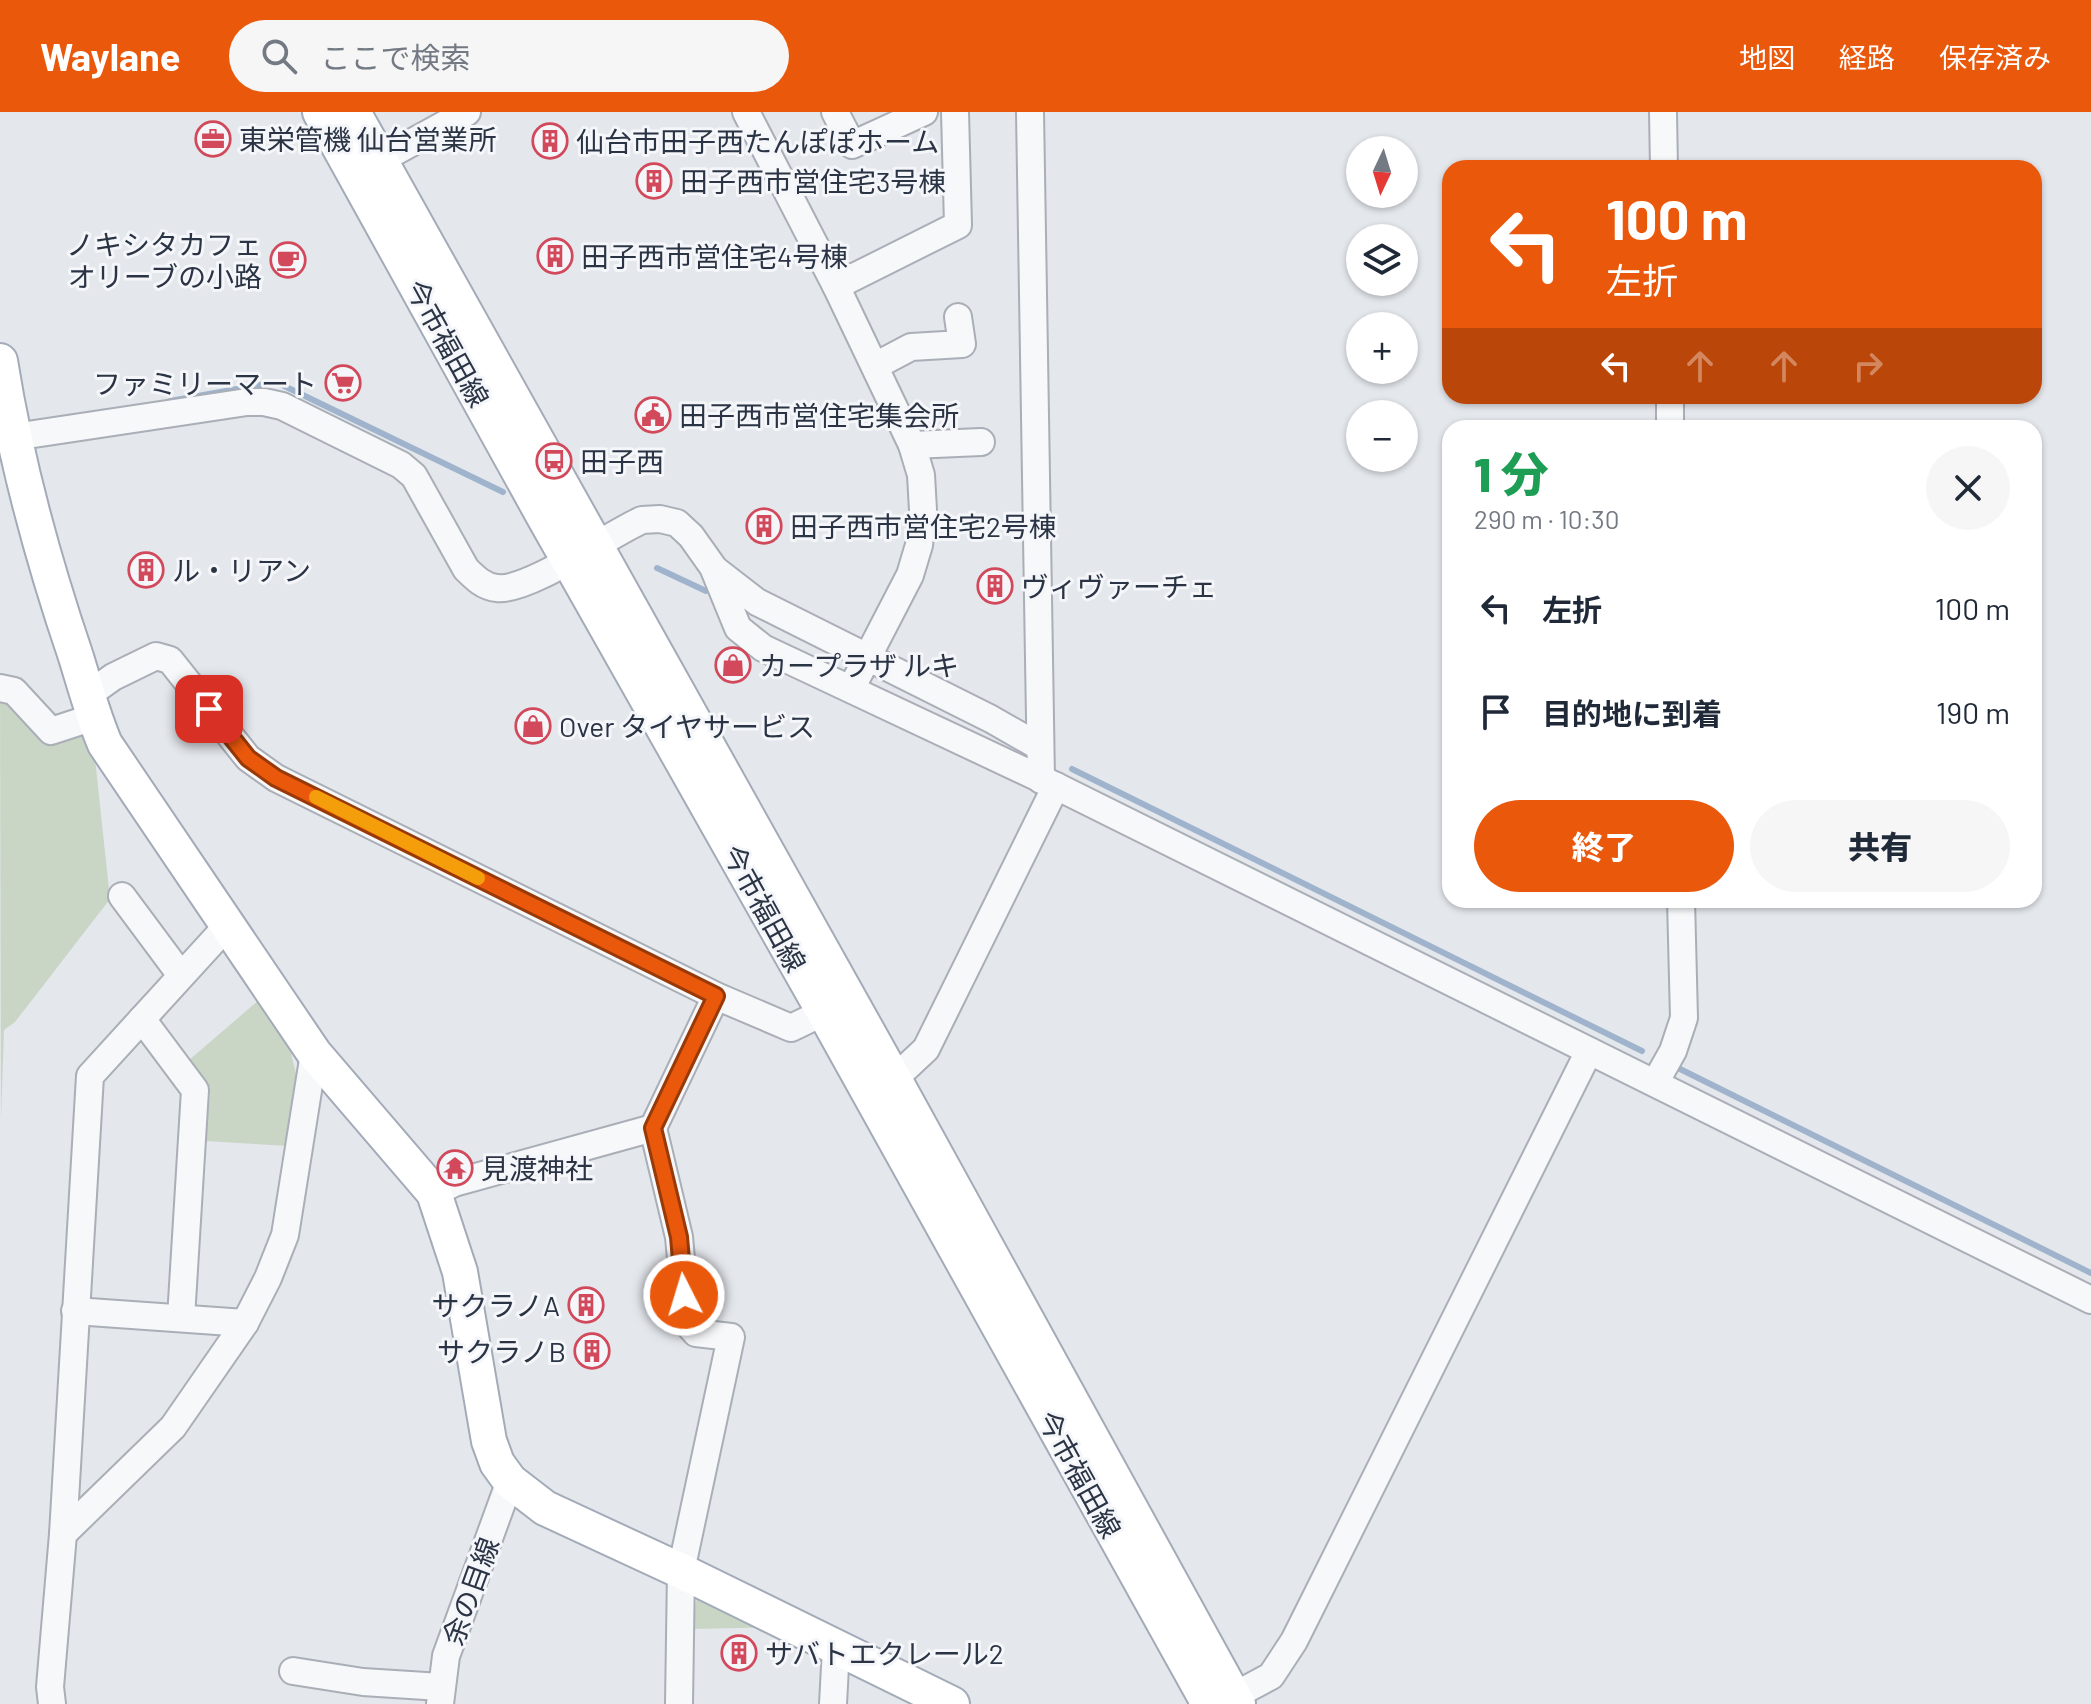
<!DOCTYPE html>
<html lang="ja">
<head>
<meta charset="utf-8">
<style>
	:root { --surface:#fff; --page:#f6f6f7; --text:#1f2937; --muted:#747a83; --accent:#ea580c }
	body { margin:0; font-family:Barlow,"Noto Sans JP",sans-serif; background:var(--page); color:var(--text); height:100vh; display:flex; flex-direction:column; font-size:30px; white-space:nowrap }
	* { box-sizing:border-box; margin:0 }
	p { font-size:26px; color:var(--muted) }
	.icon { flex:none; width:44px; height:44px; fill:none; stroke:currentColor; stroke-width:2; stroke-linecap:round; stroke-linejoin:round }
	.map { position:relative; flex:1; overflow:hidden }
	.drawer { position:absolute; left:1442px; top:308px; width:600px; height:488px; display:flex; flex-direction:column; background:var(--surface); border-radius:24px; box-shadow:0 2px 6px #0004 }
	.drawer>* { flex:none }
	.top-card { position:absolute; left:1442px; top:48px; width:600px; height:244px; border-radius:24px; box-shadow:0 2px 6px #0004; background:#ea580c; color:#fff; overflow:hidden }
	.needle { width:52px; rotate:184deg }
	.fabs { position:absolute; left:1346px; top:24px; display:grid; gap:16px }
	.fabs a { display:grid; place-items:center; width:72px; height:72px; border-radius:50%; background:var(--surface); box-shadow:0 2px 6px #0004; font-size:40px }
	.pin { position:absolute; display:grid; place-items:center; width:68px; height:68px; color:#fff; margin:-34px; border-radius:16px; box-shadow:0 4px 12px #0006 }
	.me { position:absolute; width:88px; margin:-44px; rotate:355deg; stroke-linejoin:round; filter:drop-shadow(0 0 6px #0008) }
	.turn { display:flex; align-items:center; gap:28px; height:168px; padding:0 32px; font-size:36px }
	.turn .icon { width:104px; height:104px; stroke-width:2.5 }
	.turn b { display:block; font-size:56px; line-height:68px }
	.lanes { display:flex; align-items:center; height:76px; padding:0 32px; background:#0003; justify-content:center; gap:40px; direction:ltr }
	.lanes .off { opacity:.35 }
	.round { display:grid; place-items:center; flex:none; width:84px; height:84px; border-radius:42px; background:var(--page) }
	.head { display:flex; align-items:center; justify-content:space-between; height:136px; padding:0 32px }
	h1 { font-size:48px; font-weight:800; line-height:60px; color:#1e9e55 }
	.primary-button { display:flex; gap:16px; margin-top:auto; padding:16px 32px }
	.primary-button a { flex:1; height:92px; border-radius:48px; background:var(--accent); color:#fff; font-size:32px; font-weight:800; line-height:92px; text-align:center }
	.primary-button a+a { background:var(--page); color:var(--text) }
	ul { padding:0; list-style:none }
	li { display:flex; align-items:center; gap:24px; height:104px; padding:0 32px }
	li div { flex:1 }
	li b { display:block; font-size:30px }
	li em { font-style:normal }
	header { display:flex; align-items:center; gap:48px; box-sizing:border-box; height:112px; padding:0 40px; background:var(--accent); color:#fff }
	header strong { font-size:38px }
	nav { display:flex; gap:44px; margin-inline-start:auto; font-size:28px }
	.search { width:560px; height:72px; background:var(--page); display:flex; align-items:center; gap:20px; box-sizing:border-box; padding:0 28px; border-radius:44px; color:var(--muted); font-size:30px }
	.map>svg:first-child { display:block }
	.green { fill:#c9d6c5 }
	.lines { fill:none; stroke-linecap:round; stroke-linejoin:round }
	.stream { stroke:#9fb4cc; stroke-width:6 }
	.minor-casing { stroke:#a9aeb7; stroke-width:30 }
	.major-casing { stroke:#a3abb8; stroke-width:38 }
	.minor { stroke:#f7f8fa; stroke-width:26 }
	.major { stroke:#fff; stroke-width:34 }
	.route-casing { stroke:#983908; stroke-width:20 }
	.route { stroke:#ea580c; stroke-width:14 }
	.slow { stroke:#f59e0b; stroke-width:14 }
	.labels { text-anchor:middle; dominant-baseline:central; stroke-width:6; stroke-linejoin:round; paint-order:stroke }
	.poi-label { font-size:28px; fill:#2b3445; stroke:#f4f6f9; text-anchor:start }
	.street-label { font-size:28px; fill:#2b3445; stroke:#f4f6f9 }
</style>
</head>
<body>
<header>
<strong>Waylane</strong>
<div class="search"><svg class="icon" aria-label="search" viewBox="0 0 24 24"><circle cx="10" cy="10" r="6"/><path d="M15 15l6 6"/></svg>ここで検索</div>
<nav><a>地図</a><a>経路</a><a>保存済み</a></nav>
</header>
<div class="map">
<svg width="2091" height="1592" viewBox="0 0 2091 1592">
	<rect width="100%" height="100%" fill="#e4e7ec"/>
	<g class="green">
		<polygon points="0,576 60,618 91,609 110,787 15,910 4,918 1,1007"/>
		<polygon points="260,887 289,933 296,962 289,1034 205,1029 210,982 188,949"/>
		<polygon points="698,1473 786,1515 693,1517"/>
	</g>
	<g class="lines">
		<g class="stream">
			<polyline points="170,289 276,270 503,380"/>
			<polyline points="657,456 706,479"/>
			<polyline points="1072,657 1642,939"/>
			<polyline points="1676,955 2091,1161"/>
		</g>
		<defs>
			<g id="minor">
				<polyline points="746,0 836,174 912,333 921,363 923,398 919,433 910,463 851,577"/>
				<polyline points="835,0 852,33 924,0"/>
				<polyline points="1030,0 1041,668"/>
				<polyline points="1663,0 1664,56"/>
				<polyline points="380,48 467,0"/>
				<polyline points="836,174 958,113 955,0"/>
				<polyline points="875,254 911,235 962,232 958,205"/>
				<polyline points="1670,284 1670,316"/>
				<path d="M 14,325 L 247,290 L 264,290 L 282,294 L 401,353 L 414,364 L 466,457 C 475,466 484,475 497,476 C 528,480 610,422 642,408 L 660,407 L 677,411 L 691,424 L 713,455 L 738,516 L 763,536 L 1056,674 L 2091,1188"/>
				<polyline points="912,333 981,330"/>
				<polyline points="717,459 757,490 991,607 1040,635"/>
				<polyline points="0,576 14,579 51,619 94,605"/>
				<polyline points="88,583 113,565 156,544 170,548 248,646 276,666 716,884 791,916 824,900"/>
				<polyline points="122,784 180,862"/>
				<polyline points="142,907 195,978 181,1206"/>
				<polyline points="894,967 926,937 1056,674"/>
				<polyline points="1655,971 1673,939 1684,906 1681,788"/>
				<polyline points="653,1016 716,884"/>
				<polyline points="434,1081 454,1071 653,1016 679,1125 687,1211 696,1221 731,1225 681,1459 679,1592"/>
				<polyline points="75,1199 245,1211"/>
				<polyline points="63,1422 173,1315 245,1211 268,1166 285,1123 314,941"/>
				<polyline points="293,1559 363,1570 441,1575"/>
				<polyline points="52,1592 50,1575 63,1422 90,964 227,814"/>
				<polyline points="440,1592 446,1544 510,1369"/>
				<polyline points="833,1592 836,1536"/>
				<polyline points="1219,1592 1271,1564 1294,1529 1589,939"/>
			</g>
			<g id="major">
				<polyline points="320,0 543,403 824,900 1209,1592"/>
				<polyline points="353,0 894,967 1238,1592"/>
				<path d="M 0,249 C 16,350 43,448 76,545 C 85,574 93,604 105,632 L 314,941 L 434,1081 L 460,1160 L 489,1329 L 497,1351 L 510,1369 L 545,1396 L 681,1459 L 952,1592"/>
			</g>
		</defs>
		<use href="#minor" class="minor-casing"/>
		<use href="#major" class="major-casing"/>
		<use href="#minor" class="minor"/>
		<use href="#major" class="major"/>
	</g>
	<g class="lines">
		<defs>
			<polyline id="route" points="209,597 248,646 276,666 716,884 653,1016 679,1125 684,1183"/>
		</defs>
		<use href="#route" class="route-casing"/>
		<use href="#route" class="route"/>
		<polyline class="slow" points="316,685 478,766"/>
	</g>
	<defs>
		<symbol id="office-ring" viewBox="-11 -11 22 22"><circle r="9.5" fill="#f4f6f9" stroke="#d1495b" stroke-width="1.5"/><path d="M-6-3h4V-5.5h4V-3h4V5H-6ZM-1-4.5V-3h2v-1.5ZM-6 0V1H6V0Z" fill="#d1495b"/></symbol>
		<symbol id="building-ring" viewBox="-11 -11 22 22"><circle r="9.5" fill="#f4f6f9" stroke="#d1495b" stroke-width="1.5"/><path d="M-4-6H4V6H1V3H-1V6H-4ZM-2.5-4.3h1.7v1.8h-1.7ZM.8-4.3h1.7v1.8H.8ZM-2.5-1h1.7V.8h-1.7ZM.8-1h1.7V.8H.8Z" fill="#d1495b"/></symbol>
		<symbol id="cafe-ring" viewBox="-11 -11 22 22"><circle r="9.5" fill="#f4f6f9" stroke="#d1495b" stroke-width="1.5"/><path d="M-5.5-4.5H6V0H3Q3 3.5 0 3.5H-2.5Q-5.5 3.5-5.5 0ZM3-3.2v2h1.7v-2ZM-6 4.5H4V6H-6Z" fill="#d1495b"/></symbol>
		<symbol id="supermarket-ring" viewBox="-11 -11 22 22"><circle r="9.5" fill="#f4f6f9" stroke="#d1495b" stroke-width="1.5"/><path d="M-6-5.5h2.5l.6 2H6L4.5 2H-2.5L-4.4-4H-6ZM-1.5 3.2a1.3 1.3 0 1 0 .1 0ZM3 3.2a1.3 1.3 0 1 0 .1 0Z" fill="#d1495b"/></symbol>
		<symbol id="civic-ring" viewBox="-11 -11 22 22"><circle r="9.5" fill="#f4f6f9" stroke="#d1495b" stroke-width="1.5"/><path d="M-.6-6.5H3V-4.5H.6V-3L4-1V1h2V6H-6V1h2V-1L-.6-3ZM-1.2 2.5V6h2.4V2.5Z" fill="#d1495b"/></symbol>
		<symbol id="bus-ring" viewBox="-11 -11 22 22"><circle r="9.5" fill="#f4f6f9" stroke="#d1495b" stroke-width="1.5"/><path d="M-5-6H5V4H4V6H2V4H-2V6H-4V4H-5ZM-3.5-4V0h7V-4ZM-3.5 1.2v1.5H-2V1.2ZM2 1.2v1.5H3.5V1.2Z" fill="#d1495b"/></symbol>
		<symbol id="shop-ring" viewBox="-11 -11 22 22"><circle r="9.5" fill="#f4f6f9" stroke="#d1495b" stroke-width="1.5"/><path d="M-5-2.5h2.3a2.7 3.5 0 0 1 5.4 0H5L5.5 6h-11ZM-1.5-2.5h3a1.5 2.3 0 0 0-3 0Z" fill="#d1495b"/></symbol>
		<symbol id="temple-ring" viewBox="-11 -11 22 22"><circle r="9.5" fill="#f4f6f9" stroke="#d1495b" stroke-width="1.5"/><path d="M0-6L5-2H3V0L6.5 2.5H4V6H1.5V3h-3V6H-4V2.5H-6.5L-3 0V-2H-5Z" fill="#d1495b"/></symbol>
	</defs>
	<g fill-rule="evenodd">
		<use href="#office-ring" x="193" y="7" width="40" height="40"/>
		<use href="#building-ring" x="530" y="9" width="40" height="40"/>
		<use href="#building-ring" x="634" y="49" width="40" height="40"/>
		<use href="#building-ring" x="535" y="124" width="40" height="40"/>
		<use href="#cafe-ring" x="268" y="128" width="40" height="40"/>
		<use href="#supermarket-ring" x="323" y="251" width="40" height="40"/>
		<use href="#civic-ring" x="633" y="283" width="40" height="40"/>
		<use href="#bus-ring" x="534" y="329" width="40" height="40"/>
		<use href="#building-ring" x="744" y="394" width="40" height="40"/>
		<use href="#building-ring" x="126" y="438" width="40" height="40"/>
		<use href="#building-ring" x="975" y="454" width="40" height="40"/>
		<use href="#shop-ring" x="713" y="533" width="40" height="40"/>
		<use href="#shop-ring" x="513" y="594" width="40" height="40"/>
		<use href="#temple-ring" x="435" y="1036" width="40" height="40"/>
		<use href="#building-ring" x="566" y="1173" width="40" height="40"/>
		<use href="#building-ring" x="572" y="1219" width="40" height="40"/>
		<use href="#building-ring" x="719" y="1521" width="40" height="40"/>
	</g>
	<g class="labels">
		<g class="poi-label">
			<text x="239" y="27">東栄管機 仙台営業所</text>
			<text x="576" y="29">仙台市田子西たんぽぽホーム</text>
			<text x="680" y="69">田子西市営住宅3号棟</text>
			<text x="262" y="132" text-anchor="end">ノキシタカフェ<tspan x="262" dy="32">オリーブの小路</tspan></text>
			<text x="581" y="144">田子西市営住宅4号棟</text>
			<text x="317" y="271" text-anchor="end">ファミリーマート</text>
			<text x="679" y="303">田子西市営住宅集会所</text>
			<text x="580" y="349">田子西</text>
			<text x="790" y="414">田子西市営住宅2号棟</text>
			<text x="172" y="458">ル・リアン</text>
			<text x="1021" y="474">ヴィヴァーチェ</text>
			<text x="759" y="553">カープラザ ルキ</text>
			<text x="559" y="614">Over タイヤサービス</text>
			<text x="481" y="1056">見渡神社</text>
			<text x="560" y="1193" text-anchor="end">サクラノA</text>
			<text x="566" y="1239" text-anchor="end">サクラノB</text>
			<text x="765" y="1541">サバトエクレール2</text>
		</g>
		<g class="street-label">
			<text transform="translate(448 231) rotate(61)">今市福田線</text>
			<text transform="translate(765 796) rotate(61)">今市福田線</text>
			<text transform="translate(1080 1362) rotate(61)">今市福田線</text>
			<text transform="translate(470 1479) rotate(-70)">余の目線</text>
		</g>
	</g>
</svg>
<div class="fabs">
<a><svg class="needle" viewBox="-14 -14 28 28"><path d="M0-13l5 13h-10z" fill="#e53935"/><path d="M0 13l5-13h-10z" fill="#747a83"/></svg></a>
<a><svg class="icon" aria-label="layers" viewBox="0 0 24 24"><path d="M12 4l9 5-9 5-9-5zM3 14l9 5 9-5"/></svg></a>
<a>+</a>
<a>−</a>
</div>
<div class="pin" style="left:209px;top:597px;background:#d93025"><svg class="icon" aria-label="arrive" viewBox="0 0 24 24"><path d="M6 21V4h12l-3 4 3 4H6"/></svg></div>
<svg class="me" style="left:684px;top:1183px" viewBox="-20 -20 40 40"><circle r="17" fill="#ea580c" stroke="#fff" stroke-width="3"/><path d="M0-11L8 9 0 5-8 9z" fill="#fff"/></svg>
<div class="top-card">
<div class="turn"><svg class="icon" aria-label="left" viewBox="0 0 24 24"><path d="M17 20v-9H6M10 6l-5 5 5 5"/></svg><div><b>100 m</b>左折</div></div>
<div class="lanes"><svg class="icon" aria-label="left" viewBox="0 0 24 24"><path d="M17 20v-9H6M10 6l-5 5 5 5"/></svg><svg class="icon off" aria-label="ahead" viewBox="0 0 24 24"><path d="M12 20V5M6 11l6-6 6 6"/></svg><svg class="icon off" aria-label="ahead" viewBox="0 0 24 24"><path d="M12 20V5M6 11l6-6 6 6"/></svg><svg class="icon off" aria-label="right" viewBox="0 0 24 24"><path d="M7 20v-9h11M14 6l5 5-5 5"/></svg></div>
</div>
<section class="drawer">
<div class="head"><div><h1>1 分</h1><p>290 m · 10:30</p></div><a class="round"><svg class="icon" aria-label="close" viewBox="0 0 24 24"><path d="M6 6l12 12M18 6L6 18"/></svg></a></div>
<ul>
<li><svg class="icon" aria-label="left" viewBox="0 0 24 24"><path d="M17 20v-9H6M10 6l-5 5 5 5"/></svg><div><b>左折</b></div><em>100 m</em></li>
<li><svg class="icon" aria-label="arrive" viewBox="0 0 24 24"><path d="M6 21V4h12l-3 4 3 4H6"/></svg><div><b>目的地に到着</b></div><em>190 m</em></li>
</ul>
<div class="primary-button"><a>終了</a><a>共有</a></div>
</section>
</div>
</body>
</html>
